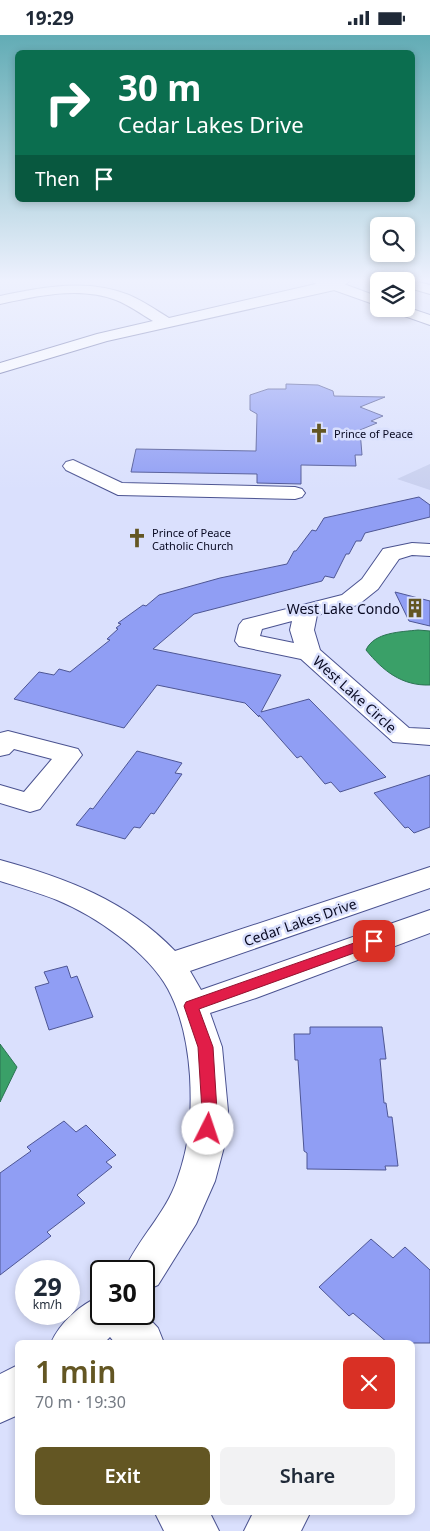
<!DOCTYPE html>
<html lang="en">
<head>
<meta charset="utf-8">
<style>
	:root { --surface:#fff; --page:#f2f2f3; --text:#1f2937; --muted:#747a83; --accent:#635623 }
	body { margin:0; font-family:"Noto Sans",sans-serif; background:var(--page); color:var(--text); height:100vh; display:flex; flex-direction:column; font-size:19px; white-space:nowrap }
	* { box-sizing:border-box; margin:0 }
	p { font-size:16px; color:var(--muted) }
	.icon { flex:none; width:28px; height:28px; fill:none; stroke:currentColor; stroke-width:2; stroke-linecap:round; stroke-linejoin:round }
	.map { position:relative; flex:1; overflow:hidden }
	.panel { position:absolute; left:15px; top:1305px; width:400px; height:175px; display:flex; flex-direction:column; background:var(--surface); border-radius:8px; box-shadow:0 2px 8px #0003 }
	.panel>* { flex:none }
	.banner { position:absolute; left:15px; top:15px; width:400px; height:152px; border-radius:8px; box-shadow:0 2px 8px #0003; background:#0b6e4f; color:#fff; overflow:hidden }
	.tools { position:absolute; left:370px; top:182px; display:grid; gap:10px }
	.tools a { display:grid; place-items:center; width:45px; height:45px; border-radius:8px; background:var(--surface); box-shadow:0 2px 8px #0003; font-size:25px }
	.speed { position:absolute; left:15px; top:1225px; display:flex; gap:10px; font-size:25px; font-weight:700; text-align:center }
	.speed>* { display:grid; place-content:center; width:65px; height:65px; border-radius:50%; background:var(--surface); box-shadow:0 2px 8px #0003; line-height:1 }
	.speed small { font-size:12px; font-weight:400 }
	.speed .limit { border:2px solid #111; border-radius:8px; background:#fff; color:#111 }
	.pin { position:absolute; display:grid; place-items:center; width:42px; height:42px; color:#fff; margin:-21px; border-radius:10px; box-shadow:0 2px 8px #0006 }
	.me { position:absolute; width:55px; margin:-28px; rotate:4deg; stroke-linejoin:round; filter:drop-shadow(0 0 4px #0008) }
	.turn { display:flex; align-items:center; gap:18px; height:105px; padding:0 20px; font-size:22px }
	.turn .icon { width:65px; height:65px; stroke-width:2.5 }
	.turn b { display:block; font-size:35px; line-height:42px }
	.then { display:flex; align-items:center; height:48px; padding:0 20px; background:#0003; gap:10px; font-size:19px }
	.round { display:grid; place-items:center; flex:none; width:52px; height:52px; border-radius:8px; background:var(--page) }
	.head { display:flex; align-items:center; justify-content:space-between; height:85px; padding:0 20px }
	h1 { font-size:30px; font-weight:600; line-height:38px; color:var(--accent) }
	.primary-button { display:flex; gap:10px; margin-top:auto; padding:10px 20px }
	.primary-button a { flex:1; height:58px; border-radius:8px; background:var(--accent); color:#fff; font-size:20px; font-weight:600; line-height:58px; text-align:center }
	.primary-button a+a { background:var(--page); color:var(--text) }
	.status { display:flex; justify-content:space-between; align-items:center; height:35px; padding:0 25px; background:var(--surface); direction:ltr }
	.status svg { height:14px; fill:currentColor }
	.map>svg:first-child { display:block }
	.built { fill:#c9d0ef }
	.water { fill:#3aa068; stroke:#2b7353 }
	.building { fill:#909ef4; stroke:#4e5694 }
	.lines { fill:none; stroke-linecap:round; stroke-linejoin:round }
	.minor-casing { stroke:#4a5290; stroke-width:2 }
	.major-casing { stroke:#4a5290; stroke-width:2 }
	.minor { fill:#fff; fill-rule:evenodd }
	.major { fill:#fff; fill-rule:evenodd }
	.route { fill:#e11d48; stroke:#92132f }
	.labels { text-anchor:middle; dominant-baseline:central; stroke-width:5; stroke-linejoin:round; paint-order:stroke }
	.far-poi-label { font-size:11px; fill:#080921; stroke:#dae0fd; text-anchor:start }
	.poi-label { font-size:14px; fill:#080921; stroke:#dae0fd; text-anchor:end }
	.street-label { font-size:14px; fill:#080921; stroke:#dae0fd }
</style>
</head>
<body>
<div class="status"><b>19:29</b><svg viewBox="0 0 49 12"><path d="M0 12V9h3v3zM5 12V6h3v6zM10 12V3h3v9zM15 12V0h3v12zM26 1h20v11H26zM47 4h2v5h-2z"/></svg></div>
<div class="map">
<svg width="430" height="1496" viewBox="0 0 430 1496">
	<rect width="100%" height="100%" fill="#dae0fd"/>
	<polygon class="built" points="430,429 430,455 397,444"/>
	<g class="water">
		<path d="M 418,595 L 430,596 L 430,650 C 402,651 383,636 366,615 C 374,597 401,597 418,595 Z"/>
		<polygon points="0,1009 17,1032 0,1067"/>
	</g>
	<g class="building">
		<polygon points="286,349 318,350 333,356 334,361 385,362 360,372 383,381 371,386 377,388 360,395 362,420 355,420 356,431 301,430 301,449 257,448 257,439 131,437 136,414 256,416 257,379 250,375 250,360 268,354 286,354"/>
		<polygon points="419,462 430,470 430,482 365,498 361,506 356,506 349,519 346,519 334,543 325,541 322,546 194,579 153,614 281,640 261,677 309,664 386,742 340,757 331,747 325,749 301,721 297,723 259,680 259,682 245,668 157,650 124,693 14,664 39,637 54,640 59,634 70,637 110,605 107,604 118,594 116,593 121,589 118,588 143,570 146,571 159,560 220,543 287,529 294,516 296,516 312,495 316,496 324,483"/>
		<polygon points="395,557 430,566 430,591 409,586"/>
		<polygon points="137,716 182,728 175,738 182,739 154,779 151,778 140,793 134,792 125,804 76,790 90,773 93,774"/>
		<polygon points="430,740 430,792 414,798 408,792 405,793 374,758"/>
		<polygon points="67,931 71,943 77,941 93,982 49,995 35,952 49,948 44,937"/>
		<polygon points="310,992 382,992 386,1024 380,1024 384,1068 386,1068 388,1082 392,1082 398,1131 385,1131 386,1135 307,1134 307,1118 304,1116 298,1025 295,1025 294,999 310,999"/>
		<polygon points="64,1086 76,1097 86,1090 116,1120 106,1127 112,1132 77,1160 85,1168 47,1197 51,1201 0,1240 0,1138 31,1116 27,1112"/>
		<polygon points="371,1204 393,1223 405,1212 430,1235 430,1308 388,1308 353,1278 349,1281 319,1252"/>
	</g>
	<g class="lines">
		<defs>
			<g id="minor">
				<path d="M 333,245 L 351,245 L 339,254 L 107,306 L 0,338 L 0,328 L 97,299 L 153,286 C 141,279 129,270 116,265 C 79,251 37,261 0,269 L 0,261 C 42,252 88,243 129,260 C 143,266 156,275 169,283 Z"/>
				<polygon points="418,247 430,250 430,259 413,254 411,251 413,248"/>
				<polygon points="73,425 122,448 295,452 302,454 305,458 302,462 295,464 118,460 66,435 63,431 66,427"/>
				<path d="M 412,508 L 430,509 L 430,521 L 412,520 L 399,524 L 378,554 L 358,570 L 317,580 L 314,595 L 320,615 L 409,693 L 430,694 L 430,710 L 393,707 L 301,624 L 239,611 L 235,606 L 239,590 L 243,585 L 342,560 L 362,544 L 383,514 ZM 292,586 L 290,595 L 294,608 L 260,601 L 262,594 Z"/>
				<polygon points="8,696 78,714 82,720 40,774 30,777 0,768 0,750 24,757 52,724 14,714 9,719 0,721 0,698"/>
				<path d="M 0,825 C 66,843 127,866 175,916 L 430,832 L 430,853 L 190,936 L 201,955 L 430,875 L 430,898 L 256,963 L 210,978 L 222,1012 L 228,1076 L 224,1112 L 215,1146 L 196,1189 L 158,1250 L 144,1256 L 144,1236 L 124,1236 C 138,1204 166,1178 177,1145 C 190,1109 192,1079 190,1041 C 188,1012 182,980 168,954 C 148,917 96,881 57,865 C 39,858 19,852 0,846 Z"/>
				<path d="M 101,1261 L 101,1279 L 144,1278 L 158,1293 L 164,1308 L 115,1308 L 110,1302 L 104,1308 L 51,1308 C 60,1287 81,1269 101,1261 Z"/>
				<polygon points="18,1330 18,1380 0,1388 0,1339"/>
				<polygon points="155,1478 210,1478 219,1496 164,1496"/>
				<polygon points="253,1478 310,1478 301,1496 244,1496"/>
			</g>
			<g id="major">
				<polygon points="312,245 333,245 379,262 379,271 314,248"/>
				<polygon points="406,272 430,280 430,290 393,277 391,274 406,274"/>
			</g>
		</defs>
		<use href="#minor" class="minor-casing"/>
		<use href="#major" class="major-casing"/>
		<use href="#minor" class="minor"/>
		<use href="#major" class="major"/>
	</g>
	<linearGradient id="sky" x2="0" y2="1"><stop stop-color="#62acb5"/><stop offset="0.54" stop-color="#eef1fe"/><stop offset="1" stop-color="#eef1fe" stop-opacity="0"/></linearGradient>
	<rect width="430" height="455" fill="url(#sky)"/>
	<polygon class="route" points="374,901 379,903 381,906 379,909 199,974 213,1012 217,1076 213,1099 208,1101 202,1099 200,1094 202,1076 198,1012 184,971 186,967"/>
	<defs>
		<symbol id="church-bare" viewBox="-9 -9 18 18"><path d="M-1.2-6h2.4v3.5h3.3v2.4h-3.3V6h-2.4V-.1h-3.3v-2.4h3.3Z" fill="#635623" stroke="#dae0fd" stroke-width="2.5" paint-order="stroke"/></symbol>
		<symbol id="building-bare" viewBox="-9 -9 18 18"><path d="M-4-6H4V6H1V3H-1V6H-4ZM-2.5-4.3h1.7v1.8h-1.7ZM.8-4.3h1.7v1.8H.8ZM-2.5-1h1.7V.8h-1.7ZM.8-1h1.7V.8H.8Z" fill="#635623" stroke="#dae0fd" stroke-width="2.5" paint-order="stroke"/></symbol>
	</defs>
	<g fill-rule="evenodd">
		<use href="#church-bare" x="305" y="384" width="28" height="28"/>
		<use href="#church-bare" x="123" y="489" width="28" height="28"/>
		<use href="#building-bare" x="401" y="559" width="28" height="28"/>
	</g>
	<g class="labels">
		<g class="far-poi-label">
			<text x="334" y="398">Prince of Peace</text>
			<text x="152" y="497">Prince of Peace<tspan x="152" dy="13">Catholic Church</tspan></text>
		</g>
		<g class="poi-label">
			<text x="400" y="573">West Lake Condo</text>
		</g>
		<g class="street-label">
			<text transform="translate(355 659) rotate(42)">West Lake Circle</text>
			<text transform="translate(300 887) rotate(-19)">Cedar Lakes Drive</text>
		</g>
	</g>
</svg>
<div class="tools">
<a><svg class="icon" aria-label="search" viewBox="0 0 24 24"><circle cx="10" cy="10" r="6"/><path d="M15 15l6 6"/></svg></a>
<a><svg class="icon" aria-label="layers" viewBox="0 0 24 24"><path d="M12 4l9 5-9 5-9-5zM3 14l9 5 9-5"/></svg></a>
</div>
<div class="speed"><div>29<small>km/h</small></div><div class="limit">30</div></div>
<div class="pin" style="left:374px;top:906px;background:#d93025"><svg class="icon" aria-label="arrive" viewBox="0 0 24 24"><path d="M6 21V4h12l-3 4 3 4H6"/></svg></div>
<svg class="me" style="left:208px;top:1094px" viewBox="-20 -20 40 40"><circle r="19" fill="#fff"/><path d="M0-13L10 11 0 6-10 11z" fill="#e11d48"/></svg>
<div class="banner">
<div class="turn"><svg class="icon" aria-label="right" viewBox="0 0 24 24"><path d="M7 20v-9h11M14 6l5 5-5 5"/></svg><div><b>30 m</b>Cedar Lakes Drive</div></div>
<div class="then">Then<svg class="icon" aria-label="arrive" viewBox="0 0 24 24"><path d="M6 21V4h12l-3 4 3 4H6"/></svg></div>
</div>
<section class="panel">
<div class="head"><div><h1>1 min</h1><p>70 m · 19:30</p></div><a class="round" style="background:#d93025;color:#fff"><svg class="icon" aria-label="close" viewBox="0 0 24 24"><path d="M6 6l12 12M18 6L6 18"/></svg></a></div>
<div class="primary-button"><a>Exit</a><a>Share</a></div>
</section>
</div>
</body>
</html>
